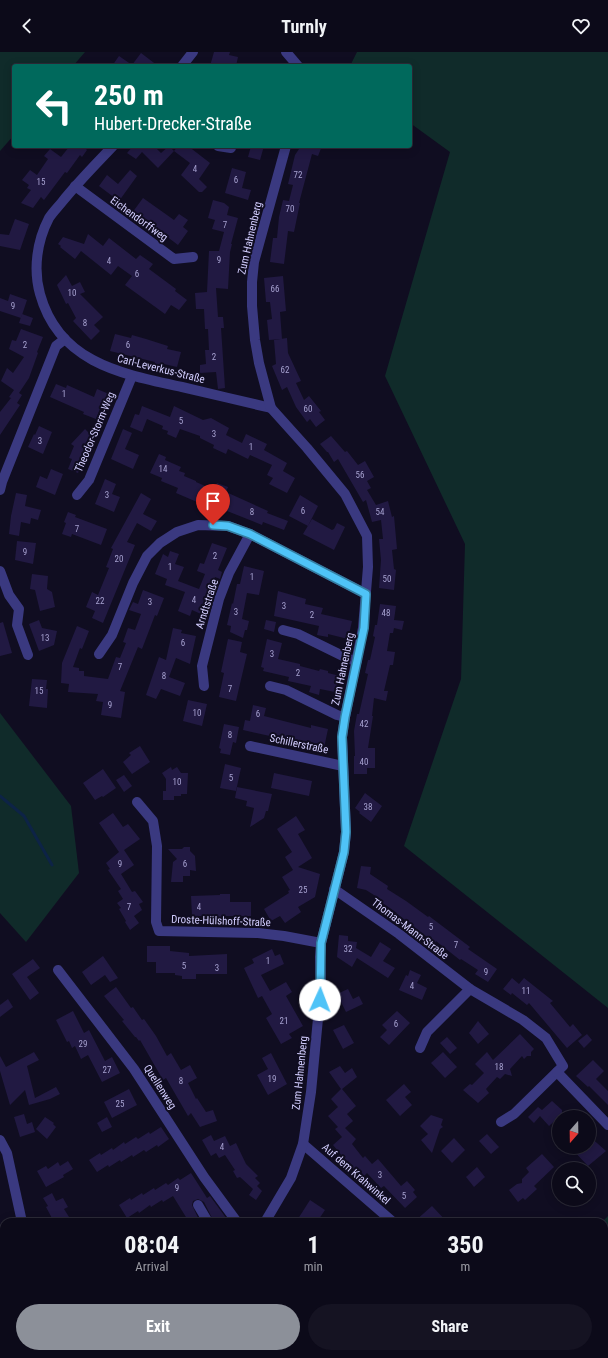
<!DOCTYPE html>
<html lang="en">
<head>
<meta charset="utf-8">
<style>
	:root { --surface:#0c0a19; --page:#151322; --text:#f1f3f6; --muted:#9a9aa2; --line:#2c2b38; --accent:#8c9099 }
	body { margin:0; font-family:"Roboto Condensed",sans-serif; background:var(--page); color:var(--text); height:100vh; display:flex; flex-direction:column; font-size:15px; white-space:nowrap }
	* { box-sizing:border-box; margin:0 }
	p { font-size:13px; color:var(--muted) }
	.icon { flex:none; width:22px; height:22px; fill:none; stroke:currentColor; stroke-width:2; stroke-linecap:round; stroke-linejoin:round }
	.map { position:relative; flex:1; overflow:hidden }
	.panel { position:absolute; left:0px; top:1166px; width:608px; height:140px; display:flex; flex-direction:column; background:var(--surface); border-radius:12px 12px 0 0; box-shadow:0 2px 10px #0003,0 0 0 1px var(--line) }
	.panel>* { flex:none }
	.guide { position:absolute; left:12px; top:12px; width:400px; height:84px; border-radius:4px; box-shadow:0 2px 10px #0003,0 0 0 1px var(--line); background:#00695c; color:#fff; overflow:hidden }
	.needle { width:26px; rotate:200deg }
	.tools { position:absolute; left:552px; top:1058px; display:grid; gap:8px }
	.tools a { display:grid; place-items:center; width:44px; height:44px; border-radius:50%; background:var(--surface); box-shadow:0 2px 10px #0003,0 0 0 1px var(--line); font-size:20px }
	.pin { position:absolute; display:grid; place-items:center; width:34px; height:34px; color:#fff; margin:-41px -17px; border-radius:50% 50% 50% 0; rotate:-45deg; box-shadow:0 0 4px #0007 }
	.pin .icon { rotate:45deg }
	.me { position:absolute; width:44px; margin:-22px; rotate:2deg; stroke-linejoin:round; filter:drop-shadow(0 0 3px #0008) }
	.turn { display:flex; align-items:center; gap:14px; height:84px; padding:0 16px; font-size:18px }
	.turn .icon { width:52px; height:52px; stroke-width:2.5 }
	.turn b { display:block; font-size:28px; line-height:34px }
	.eta { display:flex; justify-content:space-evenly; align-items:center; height:68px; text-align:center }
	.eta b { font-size:24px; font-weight:700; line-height:28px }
	.button { display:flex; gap:8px; margin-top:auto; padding:8px 16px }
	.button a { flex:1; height:46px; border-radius:24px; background:var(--accent); color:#fff; font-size:16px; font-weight:700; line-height:46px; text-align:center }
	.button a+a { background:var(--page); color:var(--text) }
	header { display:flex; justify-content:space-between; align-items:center; height:52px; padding:0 16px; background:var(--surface); font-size:18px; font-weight:700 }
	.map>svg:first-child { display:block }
	.green { fill:#102b2a }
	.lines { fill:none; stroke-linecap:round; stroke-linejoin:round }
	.stream { stroke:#0d2346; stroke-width:3 }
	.building { fill:#211942 }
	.minor { stroke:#3a3980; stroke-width:10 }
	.route-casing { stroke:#337fa1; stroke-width:10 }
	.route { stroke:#4fc3f7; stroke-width:7 }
	.labels { text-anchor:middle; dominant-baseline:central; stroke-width:4; stroke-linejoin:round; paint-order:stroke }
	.number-label { font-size:9px; fill:#a6a1d0 }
	.street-label { font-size:11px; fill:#d3ceff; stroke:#100d21 }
</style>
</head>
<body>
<header><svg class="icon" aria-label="back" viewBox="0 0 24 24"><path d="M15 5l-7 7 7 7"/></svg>Turnly<svg class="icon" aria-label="heart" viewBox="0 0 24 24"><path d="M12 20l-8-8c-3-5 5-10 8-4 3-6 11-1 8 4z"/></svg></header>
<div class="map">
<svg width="608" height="1306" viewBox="0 0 608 1306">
	<rect width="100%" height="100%" fill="#100d21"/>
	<g class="green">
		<polygon points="0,0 85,0 73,14 14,14 14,83 0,99"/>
		<polygon points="357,0 608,0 608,956 404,794 461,627 465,492 385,324 450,100 410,71 410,14 350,14"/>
		<polygon points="0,661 71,754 79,821 26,890 0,861"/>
		<polygon points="608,1164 608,1306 501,1306 501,1302 604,1302 604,1170 602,1170"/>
	</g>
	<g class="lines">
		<polyline class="stream" points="0,744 24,764 52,813"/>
	</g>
	<g class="building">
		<polygon points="214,0 230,0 229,3 238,5 236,14 210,14"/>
		<polygon points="141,1 158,14 112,14 119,4 132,13"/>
		<polygon points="68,94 87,94 85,96 87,98 82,105 80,103 67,121 65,120 44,148 41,145 33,156 21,151 31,138 27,136 29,133 22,128 30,118 37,123 48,107 44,104 50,97 61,105 69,95"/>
		<polygon points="133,94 154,94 161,101 169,94 174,99 158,116 142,100 136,107 127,101"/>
		<polygon points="178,94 188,94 210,111 199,127 207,135 202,140 199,140 181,123 190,111 174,99"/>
		<polygon points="251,94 264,94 260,108 248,105"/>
		<polygon points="295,94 322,94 318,104 312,102 299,151 300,151 294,180 288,179 284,212 270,210 273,186 277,186 279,165 283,148 289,149 293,133 288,132 295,103 299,97"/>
		<polygon points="232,116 246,120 242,136 251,138 248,148 225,141"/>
		<polygon points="130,118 137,124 119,149 99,134 107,123 118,132"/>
		<polygon points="143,146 174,168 179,162 188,168 183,175 188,179 178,193 149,171 147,173 132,161"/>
		<polygon points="213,148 224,151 229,155 227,163 238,166 231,192 232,192 230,200 228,237 216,236 218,265 223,265 224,276 221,276 225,336 218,337 216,320 200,321 200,313 206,312 205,298 209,298 208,277 205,277 204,257 196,257 195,241 207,240 209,199 219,199 224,180 212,177 215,168 208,166"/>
		<polygon points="15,167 29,172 20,198 0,194 0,182 9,183"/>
		<polygon points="88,182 103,194 109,186 136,207 140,203 153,212 149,217 176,237 175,239 187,248 179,258 171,253 165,262 125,233 132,224 118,214 111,223 81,199 75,207 60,195 61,194 58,192 63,185 84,192"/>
		<polygon points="66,223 72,234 80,230 85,240 80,242 103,265 94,273 100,279 91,288 73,269 76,266 68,251 66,252 57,233"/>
		<polygon points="283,224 286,259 280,260 282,287 269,288 267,268 272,267 270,250 266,250 264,226"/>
		<polygon points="10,242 27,248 21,266 0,259 0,246 8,249"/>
		<polygon points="22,262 33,266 30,274 19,271"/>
		<polygon points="21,277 43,285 37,300 38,301 29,326 19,341 22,343 17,351 20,353 0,383 0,360 11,346 13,347 9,345 14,338 1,329 7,316 13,321 24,305 9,297 12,288 16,289"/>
		<polygon points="115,282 131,286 132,283 146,287 168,294 167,297 181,300 177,315 164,312 163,314 154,312 155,310 110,299"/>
		<polygon points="287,286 288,301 301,329 296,331 304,348 309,344 321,359 319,360 325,368 316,375 310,367 307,370 296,355 287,335 282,338 272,314 276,312 274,288"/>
		<polygon points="56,332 66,336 67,333 94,345 97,337 109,342 106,350 103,349 96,367 83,362 84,360 50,345"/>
		<polygon points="142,354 170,365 174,354 203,368 211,366 229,376 226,383 242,391 246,382 267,392 264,398 287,411 283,419 295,426 287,441 269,432 273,426 267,423 272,413 250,403 248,407 228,397 226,402 213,396 214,393 200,386 200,384 180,377 176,386 167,382 168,379 162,377 163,374 147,367 142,380 130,375 135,362 139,363"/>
		<polygon points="39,374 52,380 43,402 28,395 34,382 35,383"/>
		<polygon points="85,377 95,387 91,391 78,421 68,417 72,407 69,406 74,394 71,392"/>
		<polygon points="123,377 132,381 125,397 139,403 133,417 111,407"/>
		<polygon points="331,384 345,400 347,399 358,413 365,409 374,425 367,429 371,436 367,438 376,453 388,449 392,465 394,464 397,497 392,498 394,517 396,518 394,538 379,536 381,508 379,487 383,487 381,468 372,470 366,448 363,450 338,407 334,410 328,400 327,400 320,392"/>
		<polygon points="159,402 166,405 165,408 181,415 179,419 185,421 184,424 196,429 196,430 214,438 217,431 228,435 226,440 268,459 267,461 288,469 284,478 263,470 262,473 212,453 210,458 196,452 197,450 176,441 178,436 161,429 162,426 150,421"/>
		<polygon points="51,417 63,422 55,443 36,435 40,424 47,427"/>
		<polygon points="105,427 116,432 112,442 120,445 114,460 95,452"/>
		<polygon points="16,441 27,443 25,454 41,458 38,468 31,466 30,472 21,470 19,484 9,482 11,464"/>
		<polygon points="141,441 151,447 143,462 157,469 151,479 137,471 127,490 135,493 103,571 92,566 95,559 86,555 92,540 98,543 109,516 106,515 113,497 111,496"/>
		<polygon points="300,443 318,454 308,474 289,464"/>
		<polygon points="68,460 76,463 75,465 107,477 101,493 72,482 71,485 62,482 66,471 64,470"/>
		<polygon points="312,467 332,478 334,477 337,471 345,475 334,498 303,482"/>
		<polygon points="17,489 36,491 33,512 15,508"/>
		<polygon points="212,491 227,496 218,518 222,520 220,527 215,525 201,562 192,558 190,564 178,559 185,540 165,533 167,527 155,522 163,502 168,505 170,499 179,502 175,512 184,515 178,529 199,537 205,522 197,519 200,511 204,512"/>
		<polygon points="244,514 264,519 259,543 247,541 242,567 249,569 247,578 245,578 243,586 230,580 231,574 227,573 232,551 233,552 237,532 240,532"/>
		<polygon points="32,522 48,524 47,537 52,540 55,555 40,559 35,538 30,537"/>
		<polygon points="143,538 164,546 157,564 155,563 142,597 138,595 120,639 125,640 121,666 101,663 103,650 96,649 98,642 68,640 69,632 61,631 62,611 77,574 89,579 82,597 80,596 73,615 79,616 79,619 84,619 84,624 108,627 116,605 120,606 126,591 123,590 128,576 135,578 141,562 129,558 133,550 138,552"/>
		<polygon points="278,539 306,547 305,552 323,556 321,562 352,569 348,587 328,582 328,585 317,583 319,574 274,564"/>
		<polygon points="380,552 396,554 394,568 404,569 402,578 394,576 393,581 390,581 387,599 395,600 393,613 390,613 384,639 388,639 386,649 374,646 372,664 373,664 368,696 375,696 375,716 367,716 367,722 354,722 354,704 355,704 354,679 357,662 359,662 368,622 365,621 368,608 370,608 375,585 373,584 375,573 377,573"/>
		<polygon points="39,568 42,576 57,579 54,593 39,599 29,572"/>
		<polygon points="266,568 276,570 274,580 264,577"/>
		<polygon points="3,570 12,601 0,604 0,571"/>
		<polygon points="173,576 182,578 181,581 196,584 192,602 190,612 176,606 169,625 185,631 180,644 161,637 156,647 146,643 159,605 166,608"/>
		<polygon points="228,587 242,590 240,600 247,602 236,649 219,645 224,621 221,620"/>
		<polygon points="267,587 282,591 278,607 300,612 300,614 319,619 320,617 328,619 328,621 340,624 335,640 320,637 319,643 309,640 311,634 288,629 289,625 263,619 264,616 261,615"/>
		<polygon points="32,627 47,628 46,637 48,637 47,656 29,654"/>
		<polygon points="188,648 207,652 202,674 183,669"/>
		<polygon points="253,653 266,656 264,664 311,676 311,673 328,677 324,696 243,678 245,668 250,669"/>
		<polygon points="224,672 239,675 236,691 233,690 230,703 220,701 221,697 219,696"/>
		<polygon points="140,694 150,710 132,722 123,710 131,703 129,701"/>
		<polygon points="225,712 241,716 236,739 220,736"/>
		<polygon points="171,715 172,718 177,715 181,721 188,721 187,742 181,742 181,744 174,744 174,748 163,748 163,739 166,739 166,727 162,721"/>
		<polygon points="103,717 116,736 103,745 102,744 95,748 83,731"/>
		<polygon points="274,721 312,729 309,744 271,736"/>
		<polygon points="124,723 132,734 124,740 116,728"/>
		<polygon points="237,735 272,742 268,759 266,759 264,766 250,775 254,756 246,754 247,749 235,746"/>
		<polygon points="365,741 382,754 371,770 359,761 360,760 355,756"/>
		<polygon points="113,761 123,775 128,772 140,787 124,798 134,813 121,822 132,840 135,839 143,850 139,852 142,858 134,864 139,871 130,878 125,870 126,869 119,857 121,856 117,851 123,847 118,839 121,837 108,818 110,817 106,811 119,800 99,771"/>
		<polygon points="296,764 305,778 298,782 312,806 298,815 320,822 315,845 298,855 301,860 285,871 280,864 271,869 264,857 289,841 288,839 290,838 282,825 293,818 285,805 292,800 277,777"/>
		<polygon points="184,795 190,795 190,799 195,804 196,819 190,818 190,824 183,824 183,830 171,830 173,810 177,807 168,797 182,797"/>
		<polygon points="361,814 371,815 370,822 388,834 387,837 406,849 428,865 429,864 470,895 468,897 497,917 488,930 475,922 478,918 461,907 460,908 436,889 435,891 396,861 397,861 381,850 382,848 366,838 357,836"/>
		<polygon points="220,842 230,842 230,850 251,850 251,864 222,864 222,866 212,866 212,864 192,864 191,844 220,843"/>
		<polygon points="339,883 348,884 348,889 357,890 356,896 371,905 380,890 391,897 383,909 395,916 388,926 357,906 352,915 337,905"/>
		<polygon points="147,894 170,894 170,899 189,901 189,904 227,902 227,922 196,922 196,927 182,927 182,924 175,923 175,921 156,921 156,910 147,910"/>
		<polygon points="272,897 275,904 280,902 284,912 261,923 270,939 286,930 292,940 286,944 303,974 289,982 292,986 281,992 266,966 272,962 262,944 258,946 244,916 254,911 252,907"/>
		<polygon points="103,904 118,926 110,930 105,923 91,933 82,920"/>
		<polygon points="33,907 40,916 27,925 39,941 30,948 12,922"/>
		<polygon points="410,918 421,923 417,931 427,936 422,948 399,938 406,923 408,924"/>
		<polygon points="512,926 519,932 524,926 553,949 550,951 570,975 573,972 582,983 567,996 529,951 527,953 512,941 511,943 503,937"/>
		<polygon points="116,935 131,956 133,955 142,968 144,967 156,984 167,1004 171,1001 181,1018 190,1013 197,1026 188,1031 196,1047 197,1046 206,1060 213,1058 217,1069 200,1075 191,1061 188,1064 166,1026 163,1028 140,988 139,989 136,985 135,985 122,969 124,968 104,944"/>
		<polygon points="348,937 353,947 359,944 363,952 346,960 337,942"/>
		<polygon points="8,947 13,955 0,965 0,953"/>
		<polygon points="73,959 84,981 89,978 105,1009 112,1005 120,1021 102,1030 88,1003 81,1007 75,994 72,996 69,989 67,990 56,968"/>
		<polygon points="397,959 410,971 389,993 380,985 387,978 382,973"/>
		<polygon points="478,969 489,982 478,992 469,981"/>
		<polygon points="344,973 354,991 343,997 333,978"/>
		<polygon points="520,982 534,997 531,1000 531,1004 527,1004 524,1007 522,1004 510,1017 512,1024 505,1022 500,1027 497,1025 486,1037 489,1041 478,1051 463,1038 470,1032 472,1033 484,1021 475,1012 487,1000 493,1008"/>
		<polygon points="587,982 592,988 584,996 578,989"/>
		<polygon points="447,985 457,996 450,1002 440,991"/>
		<polygon points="34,1000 39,1008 27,1014 35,1046 56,1035 60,1042 50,1047 29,1053 25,1038 10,1053 0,1019 0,1004 6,1015"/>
		<polygon points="443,1000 457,1015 445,1026 431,1011"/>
		<polygon points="271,1001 287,1032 268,1043 257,1023 268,1017 262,1006"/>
		<polygon points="593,1008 604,1019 596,1027 608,1039 608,1053 589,1034 588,1035 576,1024"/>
		<polygon points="340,1014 345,1021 352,1016 357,1025 342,1037 356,1054 347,1062 353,1069 345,1076 356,1087 352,1092 363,1106 365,1104 372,1112 378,1107 401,1134 407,1129 415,1138 413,1140 417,1145 405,1156 384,1134 381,1136 367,1121 364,1124 358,1116 355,1119 333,1093 342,1085 335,1077 338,1075 328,1064 338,1055 331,1047 341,1037 329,1020"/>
		<polygon points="404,1032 411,1040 405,1045 412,1053 400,1064 386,1048"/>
		<polygon points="129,1037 137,1053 112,1066 104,1050"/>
		<polygon points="552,1049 562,1058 562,1062 549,1074 540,1064 534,1071 528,1065 538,1055 542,1058"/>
		<polygon points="24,1062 27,1072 32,1070 35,1080 20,1085 14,1065"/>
		<polygon points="431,1063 443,1067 441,1073 443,1075 440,1077 432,1101 421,1088 428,1082 420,1074"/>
		<polygon points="45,1065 54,1071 53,1072 56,1075 47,1087 36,1077"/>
		<polygon points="107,1065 112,1075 102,1080 97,1071"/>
		<polygon points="161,1075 169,1087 158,1095 157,1093 146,1100 144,1098 133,1105 132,1103 121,1110 120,1108 109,1115 108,1113 97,1120 89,1108 100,1101 101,1103 112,1096 113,1098 124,1090 125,1092 136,1085 138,1087 149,1080 150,1082"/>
		<polygon points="487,1082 499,1095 491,1102 479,1089"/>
		<polygon points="211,1083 214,1089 225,1084 230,1094 236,1091 246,1112 258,1124 255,1126 260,1131 257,1134 262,1139 256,1148 249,1143 253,1137 240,1125 237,1126 233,1119 235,1118 225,1103 219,1106 216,1101 211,1104 202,1088"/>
		<polygon points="589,1084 606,1099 588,1114 570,1095 589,1095"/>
		<polygon points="454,1086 465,1098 452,1111 441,1099"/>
		<polygon points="542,1102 554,1115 534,1134 537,1137 525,1148 523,1146 518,1150 509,1138 517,1132 522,1131 522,1127 529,1120 526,1116"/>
		<polygon points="68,1109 73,1117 63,1123 64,1125 46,1135 37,1119 46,1114 48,1117 58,1110 60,1114"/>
		<polygon points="477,1115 485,1125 474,1135 466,1125"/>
		<polygon points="191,1121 207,1146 210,1144 229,1170 214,1170 204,1150 198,1147 193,1149 192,1153 200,1170 189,1170 173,1144 163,1150 162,1148 151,1155 150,1153 139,1161 138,1159 127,1166 119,1153 130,1146 131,1148 142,1141 143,1143 154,1136 155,1138 166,1131 168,1133 178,1126 180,1128"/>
		<polygon points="52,1141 56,1149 63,1146 68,1155 64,1157 69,1165 61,1170 54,1170 46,1155 48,1154 43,1146"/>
		<polygon points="310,1148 325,1158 317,1170 296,1170"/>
		<polygon points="432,1154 447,1170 414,1170"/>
	</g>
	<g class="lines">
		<g class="minor">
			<polyline points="286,0 298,14"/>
			<polyline points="182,14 193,0"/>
			<path d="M 113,94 C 96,112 78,130 62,150 C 58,155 53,160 49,166 C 37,189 33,217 40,242 C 59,311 122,322 182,335 C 212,342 241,349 271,356"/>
			<polyline points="218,94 231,96"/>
			<polyline points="75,134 174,207 193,205"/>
			<polyline points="0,438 2,430 56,294 65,287"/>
			<polyline points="77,443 89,428 132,324"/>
			<polyline points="0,519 9,543 19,557 17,573 28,603"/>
			<polyline points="283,578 298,582 349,607 357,609"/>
			<polyline points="99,602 112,583 133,531 147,504 160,491 177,480 198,473 228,474 250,482 366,542"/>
			<polyline points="204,634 202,614 219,547 229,521 250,482"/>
			<polyline points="270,634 286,638 337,663 345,665"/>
			<polyline points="250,694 343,714"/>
			<polyline points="137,750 153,769 157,794 156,870 159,879 258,881 284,884 321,891"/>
			<polyline points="334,837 399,882 470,937 523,968 546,986 563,1014 514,1062 501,1070"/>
			<polyline points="58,918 134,1017 204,1125 237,1170"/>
			<polyline points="420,996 427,980 470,937"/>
			<polyline points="557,1020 608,1073"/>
			<polyline points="0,1088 7,1101 22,1170"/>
			<polyline points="303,1092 393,1170"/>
			<polyline points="198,1153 208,1170"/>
			<polyline points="265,1170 291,1126 303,1092 311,1040 321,935 320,905 321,891 344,800 346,780 342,685 345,665 363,576 368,515 367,484 345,442 307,396 271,356 259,311 255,288 252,254 252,230 254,210 286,94"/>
			<polyline points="0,1223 4,1224"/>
			<polyline points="98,1302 101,1306"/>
			<polyline points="285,1302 285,1306"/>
		</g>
	</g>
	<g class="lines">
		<defs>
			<polyline id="route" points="213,473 228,474 250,482 366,542 364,576 345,665 342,685 346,780 344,800 321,891 320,948"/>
		</defs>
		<use href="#route" class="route-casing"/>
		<use href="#route" class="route"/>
	</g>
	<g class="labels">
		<g class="number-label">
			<text x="195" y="117">4</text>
			<text x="298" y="123">72</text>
			<text x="236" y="128">6</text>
			<text x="41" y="130">15</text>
			<text x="290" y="157">70</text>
			<text x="225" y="173">7</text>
			<text x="219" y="208">9</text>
			<text x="109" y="209">4</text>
			<text x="137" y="222">6</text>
			<text x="275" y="237">66</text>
			<text x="72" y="241">10</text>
			<text x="13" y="254">9</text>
			<text x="85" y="271">8</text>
			<text x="25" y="293">2</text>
			<text x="128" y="293">6</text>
			<text x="214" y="305">2</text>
			<text x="285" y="318">62</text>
			<text x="64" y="342">1</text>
			<text x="308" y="357">60</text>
			<text x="181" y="369">5</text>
			<text x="214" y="382">3</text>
			<text x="40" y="389">3</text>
			<text x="251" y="395">1</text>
			<text x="163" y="417">14</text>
			<text x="360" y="423">56</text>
			<text x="107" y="443">3</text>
			<text x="303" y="459">6</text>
			<text x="252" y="460">8</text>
			<text x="380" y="460">54</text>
			<text x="77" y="477">7</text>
			<text x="25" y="500">9</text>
			<text x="215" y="504">2</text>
			<text x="119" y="507">20</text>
			<text x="170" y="515">1</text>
			<text x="252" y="525">1</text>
			<text x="387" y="527">50</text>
			<text x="194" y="548">4</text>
			<text x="100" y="549">22</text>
			<text x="150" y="550">3</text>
			<text x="284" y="554">3</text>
			<text x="236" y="560">3</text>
			<text x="386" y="561">48</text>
			<text x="312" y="563">2</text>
			<text x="45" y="586">13</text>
			<text x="183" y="591">6</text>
			<text x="272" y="602">3</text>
			<text x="120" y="615">7</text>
			<text x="298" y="621">2</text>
			<text x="164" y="624">8</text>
			<text x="230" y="637">7</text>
			<text x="39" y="639">15</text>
			<text x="110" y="653">9</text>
			<text x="197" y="661">10</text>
			<text x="258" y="662">6</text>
			<text x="364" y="672">42</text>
			<text x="230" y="683">8</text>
			<text x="364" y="710">40</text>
			<text x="231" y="726">5</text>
			<text x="177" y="730">10</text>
			<text x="368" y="755">38</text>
			<text x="120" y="812">9</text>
			<text x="185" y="812">6</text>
			<text x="303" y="838">25</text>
			<text x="129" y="855">7</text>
			<text x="199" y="855">4</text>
			<text x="431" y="875">5</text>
			<text x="456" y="893">7</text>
			<text x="348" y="897">32</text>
			<text x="268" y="909">1</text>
			<text x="184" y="914">5</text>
			<text x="217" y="916">3</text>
			<text x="486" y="920">9</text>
			<text x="412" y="934">4</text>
			<text x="526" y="939">11</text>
			<text x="284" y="969">21</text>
			<text x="396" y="972">6</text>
			<text x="83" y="992">29</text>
			<text x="499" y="1015">18</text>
			<text x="107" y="1018">27</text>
			<text x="272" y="1027">19</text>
			<text x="181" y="1029">8</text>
			<text x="120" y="1052">25</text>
			<text x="222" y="1095">4</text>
			<text x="380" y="1123">3</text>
			<text x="177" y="1136">9</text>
			<text x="404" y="1144">5</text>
		</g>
		<g class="street-label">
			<text transform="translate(139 167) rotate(36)">Eichendorffweg</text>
			<text transform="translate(250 186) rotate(-77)">Zum Hahnenberg</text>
			<text transform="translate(161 317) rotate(14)">Carl-Leverkus-Straße</text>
			<text transform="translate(95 380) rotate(-67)">Theodor-Storm-Weg</text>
			<text transform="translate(207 552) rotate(-72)">Arndtstraße</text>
			<text transform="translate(343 617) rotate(-78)">Zum Hahnenberg</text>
			<text transform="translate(299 692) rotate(12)">Schillerstraße</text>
			<text transform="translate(221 869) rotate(2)">Droste-Hülshoff-Straße</text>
			<text transform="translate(410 877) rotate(37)">Thomas-Mann-Straße</text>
			<text transform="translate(300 1021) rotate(-84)">Zum Hahnenberg</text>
			<text transform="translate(160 1035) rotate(57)">Quellenweg</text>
			<text transform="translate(356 1122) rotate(41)">Auf dem Krahwinkel</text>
		</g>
	</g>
</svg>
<div class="tools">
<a><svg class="needle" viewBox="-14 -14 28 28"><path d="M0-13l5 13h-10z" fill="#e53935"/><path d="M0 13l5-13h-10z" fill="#9a9aa2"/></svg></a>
<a><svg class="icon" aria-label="search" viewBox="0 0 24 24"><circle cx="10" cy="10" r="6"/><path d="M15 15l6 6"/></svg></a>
</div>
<div class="pin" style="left:213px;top:473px;background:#d93025"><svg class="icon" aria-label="arrive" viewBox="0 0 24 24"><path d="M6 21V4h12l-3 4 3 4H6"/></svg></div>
<svg class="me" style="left:320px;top:948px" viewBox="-20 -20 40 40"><circle r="19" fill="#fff"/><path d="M0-13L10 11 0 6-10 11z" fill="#4fc3f7"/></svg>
<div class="guide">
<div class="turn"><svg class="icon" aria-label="left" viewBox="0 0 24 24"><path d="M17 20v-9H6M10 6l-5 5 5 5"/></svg><div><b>250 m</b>Hubert-Drecker-Straße</div></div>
</div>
<section class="panel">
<div class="eta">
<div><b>08:04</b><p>Arrival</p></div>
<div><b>1</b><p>min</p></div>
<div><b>350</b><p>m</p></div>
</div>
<div class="button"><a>Exit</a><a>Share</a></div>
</section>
</div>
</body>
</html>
